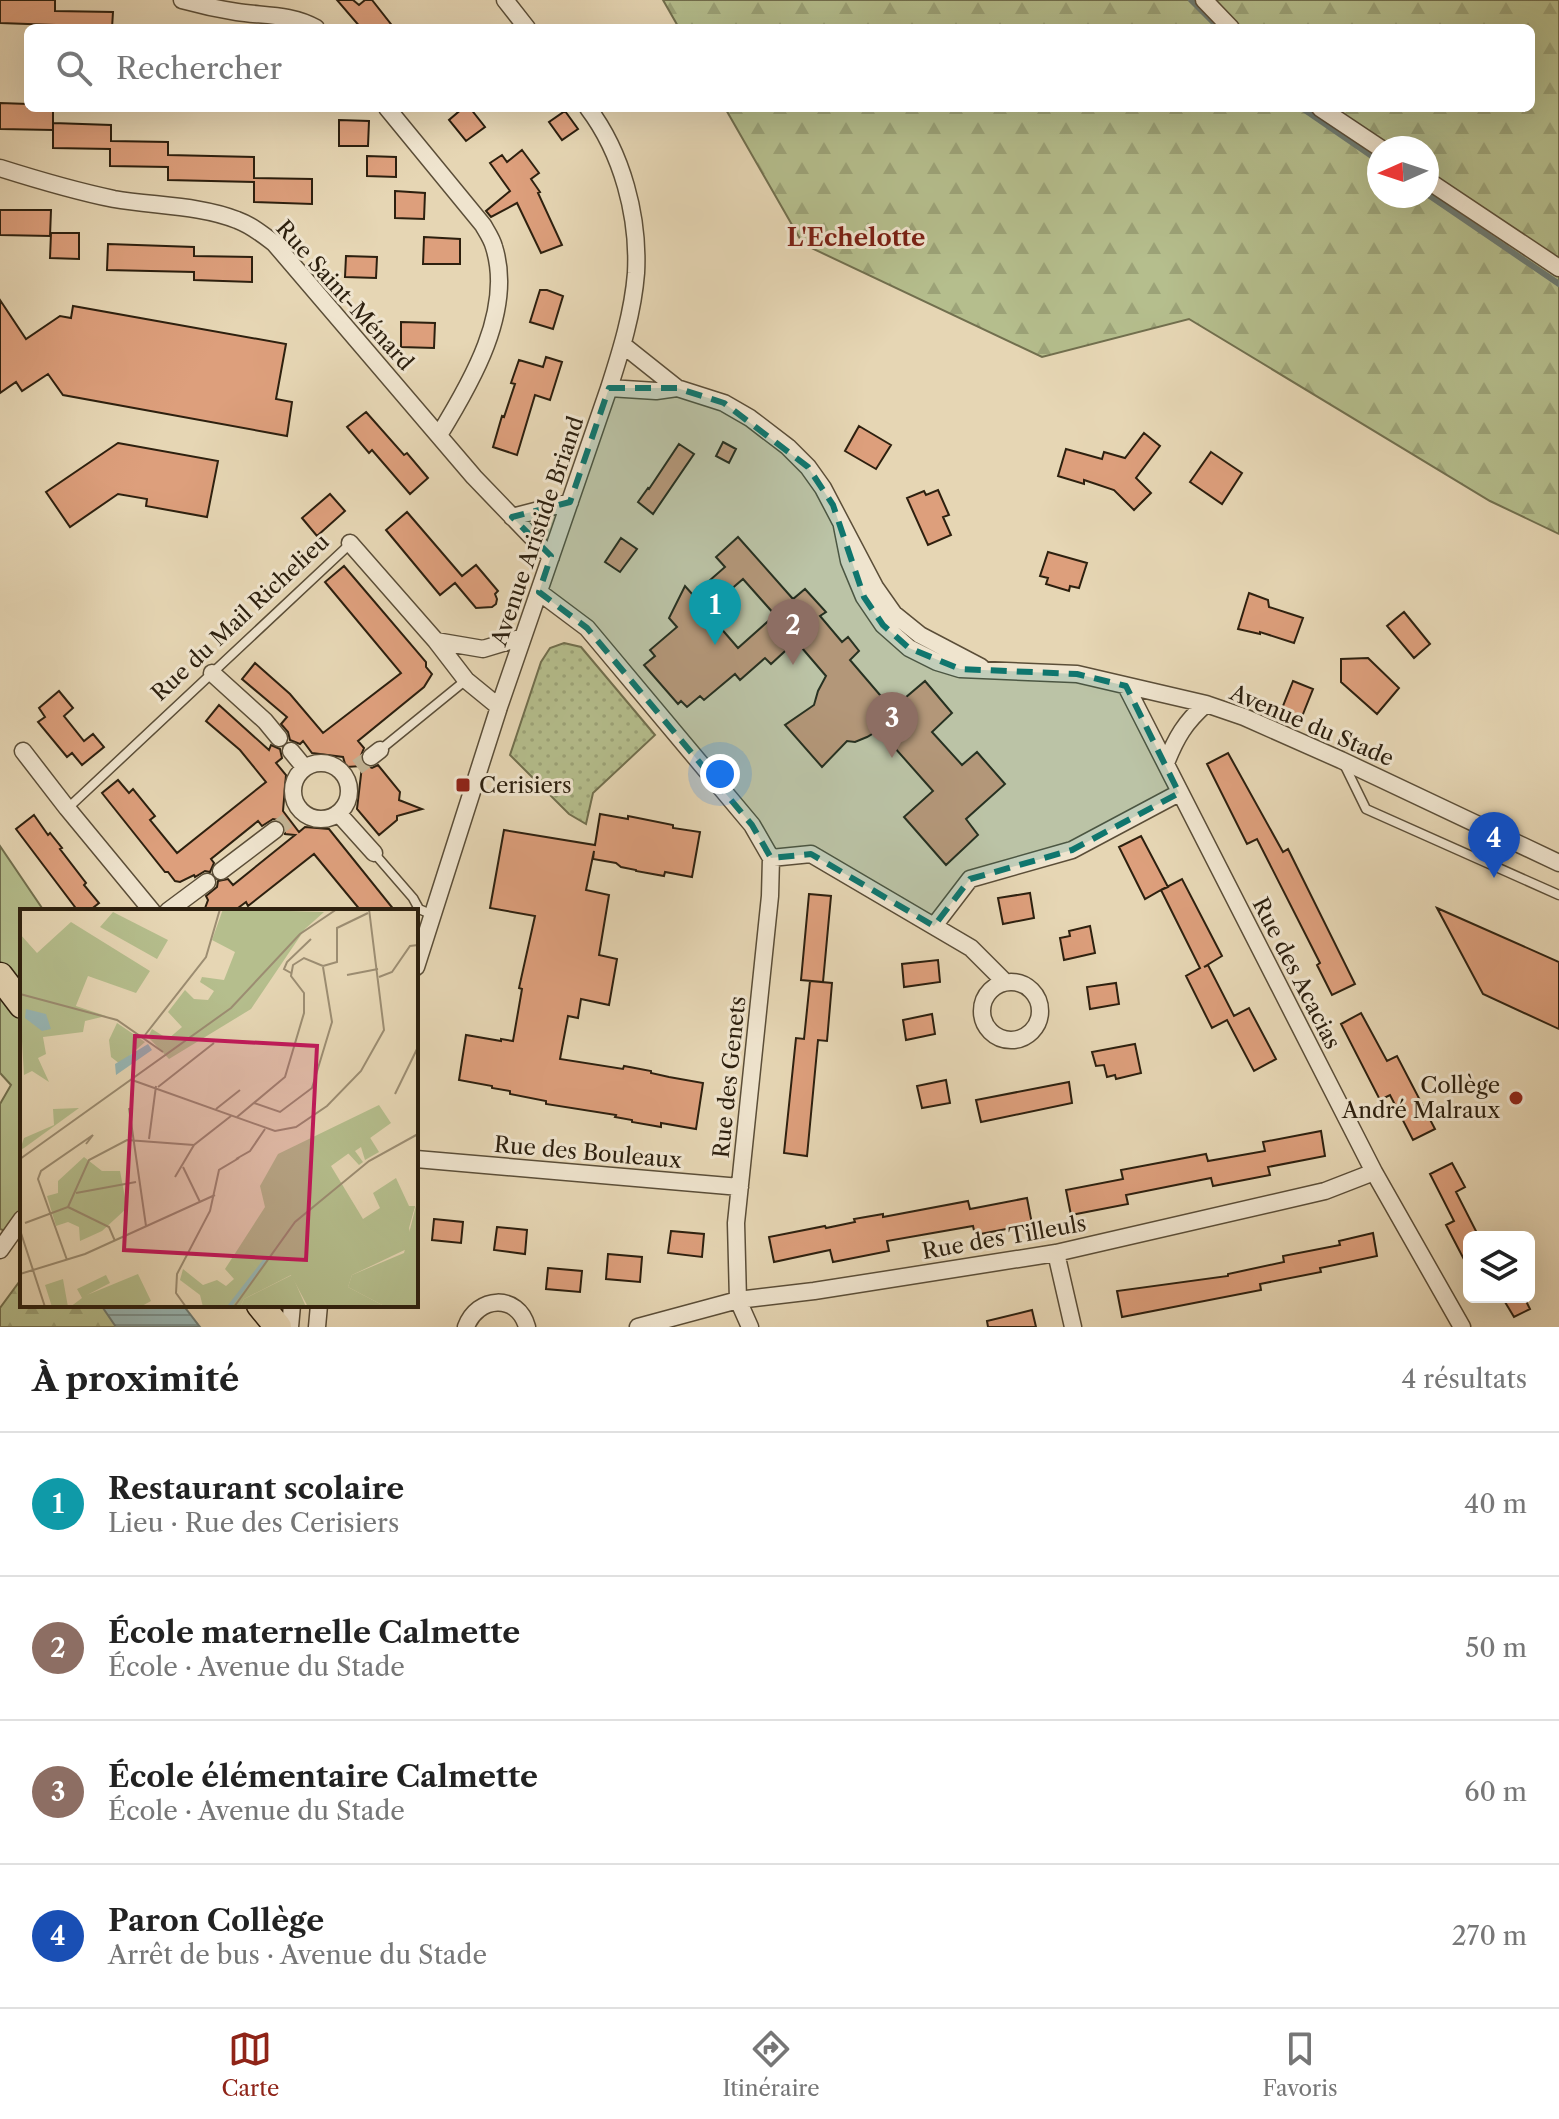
<!DOCTYPE html>
<html lang="fr">
<meta charset="utf-8">
<style>
body{margin:0;font-family:"Libre Caslon Text",serif;background:#f2f2f2;color:#222}
.controls{position:absolute;right:24px;bottom:24px;display:grid;overflow:hidden;border-radius:12px;box-shadow:0 8px 32px #0002}
.controls button{width:72px;height:72px;display:grid;place-items:center;padding:0;border:0;border-bottom:2px solid #e0e0e0;background:#fff;color:#222;font:40px sans-serif}
.compass{position:absolute;left:1367px;top:136px;width:72px;height:72px;border-radius:50%;background:#fff;box-shadow:0 8px 32px #0002;rotate:267deg}
.you{position:absolute;left:720px;top:774px;width:28px;height:28px;margin:-20px;border:6px solid #fff;border-radius:50%;background:#1a73e8;box-shadow:0 0 0 12px #1a73e833}
.badge{display:grid;place-items:center;width:52px;height:52px;border-radius:50%;background:#8f2418;color:#fff;font-size:26px;font-weight:700}
.pin{position:absolute;translate:-50% -66px;filter:drop-shadow(0 2px 4px #0008)}
.pin::after{content:'';position:absolute;top:42px;width:28px;height:24px;background:inherit;clip-path:polygon(0 0,100% 0,50% 100%)}
.list{margin:0;padding:0;list-style:none}
h2{display:flex;justify-content:space-between;align-items:center;height:104px;margin:0;padding:0 32px;font-size:34px}
h2 small{font-size:26px;font-weight:400;color:#767676}
.list li{display:grid;grid-template-columns:52px 1fr auto;gap:24px;align-items:center;box-sizing:border-box;height:144px;padding:0 32px;border-top:2px solid #e0e0e0}
.list b{display:block;font-size:30px;white-space:nowrap}
.list p{margin:0;font-size:26px;white-space:nowrap;color:#767676}
.list em{font-size:26px;font-style:normal;color:#767676}
.icon{flex:none;width:44px;height:44px;fill:none;stroke:currentColor;stroke-width:2;stroke-linecap:round;stroke-linejoin:round}
.map{position:relative;flex:none;width:1559px;height:1327px;overflow:hidden}
.search{position:absolute;background:#fff;box-shadow:0 8px 32px #0002;left:24px;right:24px;top:24px;height:88px;display:flex;align-items:center;gap:20px;box-sizing:border-box;padding:0 28px;border-radius:12px;color:#767676;font-size:30px}
.sheet{height:680px;background:#fff}
nav{display:flex;justify-content:space-around;align-items:center;box-sizing:border-box;height:112px;border-top:2px solid #e0e0e0;background:#fff;font-size:22px;color:#767676}
nav a{display:grid;justify-items:center;gap:4px}
nav .on{color:#8f2418}
.map>svg:first-child{display:block}
</style>
<div class="map">
<svg width="1559" height="1327" viewBox="0 0 1559 1327">
<defs>
<pattern id="forest-firs" width="22" height="20" patternUnits="userSpaceOnUse" patternTransform="scale(2)"><rect width="22" height="20" fill="#b5be8d"/><path d="M5 1l3.5 6h-7zM16 11l3.5 6h-7z" fill="#9ca378"/></pattern>
<pattern id="park-dots" width="8" height="8" patternUnits="userSpaceOnUse" patternTransform="scale(2)"><rect width="8" height="8" fill="#b5be8d"/><path d="M2 2h.1M6 6h.1" fill="none" stroke="#9ca378" stroke-width="1.8" stroke-linecap="round"/></pattern>
<pattern id="water-rules" width="6" height="5" patternUnits="userSpaceOnUse" patternTransform="scale(2)"><rect width="6" height="5" fill="#98b7b5"/><path d="M0 2.5h6" fill="none" stroke="#7c9492"/></pattern>
</defs>
<rect width="100%" height="100%" fill="#e6d6b4"/>
<filter id="stains"><feTurbulence type="fractalNoise" baseFrequency=".0025" numOctaves="4"/><feColorMatrix values="0 0 0 0 .2 0 0 0 0 .09 0 0 0 0 .02 0 0 0 .5 -.17"/></filter>
<radialGradient id="worn" r=".72"><stop offset=".6" stop-color="#630" stop-opacity="0"/><stop offset="1" stop-color="#630" stop-opacity=".3"/></radialGradient>
<!-- grass -->
<path fill="#b5be8d" stroke="#716f4e" stroke-width="2" d="M0 846 44 911H22V1212L5 1231 0 1229V1104L11 1085 0 1073Z"/>
<!-- forest -->
<path fill="url(#forest-firs)" stroke="#716f4e" stroke-width="2" fill-rule="evenodd" d="M663 0H1559V534L1490 501 1189 319 1042 357 803 244 725 108H1531V28H679ZM1379 148H1427V196H1379Z
M22 1278V1305H124L140 1327H0V1308Z"/>
<!-- park -->
<path fill="url(#park-dots)" stroke="#716f4e" stroke-width="2" d="M564 643 581 647 655 735 593 793 586 824 569 814 510 755 541 662 550 648Z"/>
<!-- water -->
<path fill="url(#water-rules)" stroke="#6d7b73" stroke-width="2" d="M101 1305H183L200 1327H116Z"/>
<g fill="none" stroke-linecap="round" stroke-linejoin="round">
<!-- stream -->
<path stroke="#6d7b73" stroke-width="6" d="M1191 0 1219 28
M1302 108 1379 161
M1427 194 1559 284"/>
</g>
<!-- building -->
<path fill="#dd9f7c" stroke="#2d200f" stroke-width="2" fill-rule="evenodd" d="M0 0H55V11L113 12 112 28H55V25L0 23Z
M337 0H353L359 5 365 0H372L394 28H361Z
M0 103 28 104V108H53V130L0 129Z
M463 108H470L485 127 466 141 449 120Z
M565 111 578 129 562 140 549 122Z
M339 120 369 121 368 146H339Z
M53 123 111 125V141L168 142V155L254 157V178L312 179V204L254 202V182L168 180V167L110 166V149L53 148Z
M522 150 539 173 531 179 540 192 538 193 562 245 541 253 517 203 491 217 486 211 510 191 490 163 502 155 507 162Z
M367 156 396 157V177L367 176Z
M395 191 425 193 424 219 395 218Z
M0 210H51L50 236 0 235Z
M51 233H79V259L50 258Z
M424 237 460 239V264H423Z
M108 244 194 247V256L252 257V282L194 280V272L107 270Z
M346 256 377 257 376 278 345 277Z
M540 290H547L563 296 553 329 530 322Z
M0 300 26 339 60 316 71 318 73 306 286 344 276 399 292 402 287 436 63 395 48 374 22 391 16 382 0 393Z
M401 322 435 323 434 348 401 347Z
M546 357 562 362 550 400 535 395 517 455 493 447 502 416 504 417 515 384 511 383 519 360 543 367Z
M366 412 404 455 407 453 428 478 410 494 372 450 369 453 347 427Z
M859 426 891 445 876 469 845 451Z
M1144 433 1160 446 1136 478 1151 493 1134 510 1114 490 1084 480V484L1058 476 1066 449 1102 459 1104 452 1125 458Z
M723 442 736 449 729 463 716 456Z
M118 443 218 461 207 517 146 506 147 499 118 494 70 527 46 492Z
M679 444 694 454 653 514 638 502 648 488 649 489Z
M1211 452 1242 473 1222 504 1190 482Z
M938 490 949 515 943 517 951 535 928 545 907 498 924 491 926 495Z
M330 494 345 511 317 536 302 518Z
M407 512 462 576 476 565 498 591 495 594 497 599 496 604 492 607 476 608 455 583 440 595 386 530Z
M738 537 793 599 805 589 826 612 820 616 842 642 848 637 859 651 850 660 892 709 925 681 952 713 932 732 962 765 977 752 1005 784 966 819 978 835 946 865 904 817 933 791 879 730 867 737 855 742 847 741 822 767 785 725 814 705 818 691 826 676 796 641 771 664 765 658 740 680 735 674 704 700 700 696 687 707 681 701 678 704 644 665 655 656 650 650 677 627 669 618 685 586 693 595 725 567 716 557ZM743 579 775 615 738 648 706 611Z
M621 538 637 549 620 572 605 562Z
M1048 552 1087 563 1079 588 1070 586 1069 591 1046 584 1048 578 1040 576Z
M344 566 426 662V667L432 674 424 687 358 741 364 748 360 758 363 764 372 768 378 765 400 792 399 800 422 809 397 816V820L379 835 357 809 362 766 346 767 343 757 312 753 303 741 300 744 290 740 288 732 281 724 287 717 242 679 255 663 290 694 323 733 401 673 325 582Z
M1249 593 1268 600 1269 607 1303 618 1294 643 1260 632V634L1238 629Z
M1404 612 1430 644 1414 658 1387 626Z
M1368 658 1399 688 1377 714 1341 682V659Z
M1293 681 1313 689 1301 719 1281 711Z
M59 691 73 708 64 716 84 741 93 734 104 747 82 765 72 753 67 757 38 722 45 717 39 708Z
M219 705 269 750 271 745 280 749 282 758 276 763 286 775 283 811 299 832 305 827 329 829 395 911H361L314 854 248 906 246 902 234 911H204L208 900 206 896 217 887 218 881 228 879 233 885 295 835 285 834 284 824 278 820 273 819 262 826 258 821 211 859 214 863 210 872 205 871 195 877 194 875 180 882 175 881 168 872H165L102 793 118 780 129 793 133 789 155 816 150 820 177 853 266 782 240 750 206 721Z
M1228 753 1283 852 1288 849 1355 984 1332 995 1317 965 1320 963 1257 839 1247 844 1207 764Z
M600 814 628 819V816L673 825V828L700 832 692 877 665 872 664 876 636 871V870L621 867 616 863 593 859 594 851 586 890 609 895 599 955 617 959 609 1005 581 999 578 1018 568 1016 560 1059 623 1069 624 1066 651 1071V1073L669 1077 703 1083 696 1129 661 1123V1127L632 1122V1120L615 1117 616 1115 546 1104V1101L510 1094V1091L492 1088V1086L459 1080 466 1035 501 1041V1039L513 1041 522 989 519 988 535 916 490 908 504 830 595 845Z
M34 815 48 835 50 833 62 848 60 849 86 883 84 885 99 903 89 911H78L16 829Z
M1141 836 1168 887 1161 890 1182 879 1222 956 1204 967 1208 965 1234 1016 1249 1008 1276 1059 1254 1071 1227 1020 1212 1028 1186 976 1200 968 1161 890 1145 899 1119 847Z
M1030 893 1034 918 1003 924 998 898Z
M809 894 831 896 823 982 801 980Z
M1437 908 1559 962V1029L1483 994Z
M1090 926 1095 953 1064 960 1060 938 1070 936 1069 931Z
M938 960 940 982 904 987 902 964Z
M810 981 832 983 827 1041 818 1040 807 1156 784 1153 796 1038 804 1039Z
M1116 983 1119 1004 1090 1009 1087 987Z
M1361 1013 1387 1061 1397 1056 1435 1129 1413 1140 1390 1095 1380 1100 1341 1024Z
M932 1014 935 1034 906 1040 903 1020Z
M1135 1044 1141 1073 1116 1079 1115 1075 1107 1077 1104 1065 1096 1066 1092 1052Z
M946 1080 950 1103 922 1108 917 1086Z
M1069 1082 1072 1103 981 1122 976 1100Z
M1321 1131 1325 1156 1268 1167 1270 1175 1213 1186 1211 1178 1126 1195 1128 1204 1071 1215 1066 1190 1123 1179 1121 1170 1206 1154 1208 1161 1265 1151 1263 1142Z
M1452 1163 1465 1187 1456 1192 1479 1237H1469V1269L1446 1225 1454 1221 1430 1174Z
M1027 1198 1032 1224 975 1235 973 1226 887 1241 889 1251 833 1262 830 1250 774 1262 769 1237 825 1226 826 1228 855 1222 854 1219 883 1214V1217L968 1201 970 1209Z
M434 1219 463 1222 461 1243 432 1240Z
M497 1227 527 1230 525 1254 494 1250Z
M671 1231 704 1234 702 1257 668 1253Z
M1373 1233 1377 1256 1320 1268 1321 1272 1260 1284 1261 1290 1122 1317 1117 1291 1228 1276V1274L1284 1262 1283 1256 1340 1245 1339 1241Z
M608 1254 642 1257 640 1282 606 1279Z
M548 1268 582 1271 580 1292 546 1289Z
M1502 1297H1524L1530 1309 1514 1317Z
M1032 1310 1036 1327H988L987 1321Z"/>
<g fill="none" stroke-linecap="round" stroke-linejoin="round">
<!-- street-tunnel -->
<path stroke="#c1b293" stroke-width="16" stroke-dasharray="16 8" stroke-linecap="butt" d="M357 767 371 757
M275 830 289 819"/>
<!-- lane casing -->
<g stroke="#5b4e38" stroke-width="11">
<path id="lane" d="M380 750 466 680
M1343 762 1366 809 1559 895
M68 808 350 544
M374 853 413 898 419 909 433 915"/>
</g>
<!-- street casing -->
<g stroke="#5b4e38" stroke-width="19">
<path id="street" d="M182 0C200 5 218 9 237 12 264 16 292 14 316 28
M505 0 527 28
M1204 0 1231 28
M387 108 483 225C487 232 492 239 494 247 514 310 471 383 439 435
M1320 108 1380 148
M0 168C38 180 75 191 114 199 153 206 200 205 237 220 251 225 262 234 274 243L474 477 551 557
M1427 180 1559 268
M623 345 677 388 724 403 750 418 788 447 808 467 823 488 875 587 894 614 920 635 981 667
M609 388 656 391 677 388
M512 517 570 502
M842 526 849 561 864 597 883 625 909 648 937 662 960 669 1077 674 1206 704 1244 717 1341 760 1559 863
M350 543 436 641 466 680 499 707
M539 592 587 628 752 825 771 858 811 854 971 948 1005 982
M436 641 483 649 523 637
M212 673 265 721 279 738
M1126 686 1374 1172 1462 1327
M23 751 67 808 152 911
M291 751 305 768
M371 757 380 750
M1166 763C1176 738 1185 722 1206 704
M293 791a28 28 0 1 1 56 0a28 28 0 1 1-56 0Z
M338 813 374 853
M221 871 275 830
M168 911 207 882
M934 926 970 879 1072 850 1179 793
M416 967 499 707 609 388C621 351 633 312 636 273 639 216 622 153 588 108
M982 1011a29 29 0 1 1 58 0a29 29 0 1 1-58 0Z
M416 1159 740 1187
M0 1250 22 1219
M1056 1253 1073 1327
M290 1327 292 1305
M317 1327 319 1305
M466 1327C477 1296 518 1293 527 1327
M638 1327 738 1300 814 1291 1056 1253 1325 1191 1374 1172
M750 1327 738 1300 736 1223 770 896 771 858"/>
</g>
<!-- primary casing -->
<g stroke="#2d200f" stroke-width="29">
<path id="primary" d="M0 976 22 1005
M260 1305 278 1327"/>
</g>
<!-- lane -->
<use href="#lane" stroke="#efe4ce" stroke-width="8"/>
<!-- street -->
<use href="#street" stroke="#efe4ce" stroke-width="16"/>
<!-- primary -->
<use href="#primary" stroke="#e6d6b4" stroke-width="26"/>
</g>
<!-- marked area -->
<path fill="#0f766e" fill-opacity="0.2" stroke="#0f766e" stroke-width="6" stroke-dasharray="16 10" stroke-linejoin="round" d="M609 388H677L724 403 808 467 833 505 864 597 883 625 909 648 960 669 1077 674 1126 686 1179 793 1072 850 970 879 934 926 811 854 771 858 752 825 587 628 539 592 551 556 512 517 570 502Z"/>
<!-- markers -->
<g fill="#8f2418" stroke="#efe4ce" stroke-width="3">
<rect x="455" y="777" width="16" height="16" rx="4"/>
<circle cx="1516" cy="1098" r="8"/>
</g>
<g text-anchor="middle" stroke-width="6" stroke-linejoin="round" paint-order="stroke">
<!-- street labels -->
<g font-size="22" fill="#2d200f" stroke="#efe4ce">
<text transform="translate(345 295) rotate(48)" y="8">Rue Saint-Ménard</text>
<text transform="translate(537 531) rotate(-71)" y="8">Avenue Aristide Briand</text>
<text transform="translate(240 617) rotate(-43)" y="8">Rue du Mail Richelieu</text>
<text transform="translate(1312 725) rotate(23)" y="8">Avenue du Stade</text>
<text transform="translate(1297 973) rotate(63)" y="8">Rue des Acacias</text>
<text transform="translate(729 1077) rotate(-84)" y="8">Rue des Genets</text>
<text transform="translate(588 1152) rotate(5)" y="8">Rue des Bouleaux</text>
<text transform="translate(1004 1237) rotate(-10)" y="8">Rue des Tilleuls</text>
</g>
<!-- poi labels -->
<g font-size="22" fill="#2d200f" stroke="#efe4ce" text-anchor="start">
<text x="479" y="793">Cerisiers</text>
<text x="1500" y="1093" text-anchor="end">Collège<tspan x="1500" dy="25">André Malraux</tspan></text>
</g>
<!-- neighbourhood labels -->
<g font-size="24" font-weight="bold" fill="#7a1f14" stroke="#efe4ce">
<text x="856" y="246">L'Echelotte</text>
</g>
</g>
<!-- overview -->
<g transform="translate(20 909)">
<rect width="398" height="398" fill="#e6d6b4"/>
<path d="M203 0 304 3 285 20 231 100 149 150 128 128 132 120 148 130 162 118 148 103 165 81 174 90 188 91 194 82 180 73 182 68 204 71 215 43 192 31ZM56 97 86 107 65 112 63 123 23 128 26 145 18 149 29 173 12 162 4 166 0 99ZM64 248 82 262H100L107 299 82 322 60 332 59 318 48 313 36 317 27 287 38 284V272ZM398 289V398H366L328 378 332 366 384 344ZM118 365 131 392 120 398H50L62 389 57 380 86 366 90 374 67 386ZM272 366 286 398H220L224 390ZM43 370 48 398H32L25 376Z" fill="#b5be8d"/>
<path d="M93 3 148 31 137 50 80 18ZM51 13 130 62 116 84 68 67 55 99H0V25L17 44ZM97 114 125 133 100 155 91 148 89 131ZM359 196 371 214 311 257 343 310 360 299 353 284 376 269 389 297H395L389 319 393 337 332 366 328 378 366 398H288L271 366 224 390 220 398H183L180 386 160 371 163 360 183 376 197 371 206 377 214 370 205 360 245 298 240 277 258 245ZM59 199 4 239 0 241 4 229 34 216 33 200Z" fill="#b5be8d"/>
<path d="M349 227 359 243 345 251 341 238 335 242 343 253 339 256 327 243ZM395 297 384 331 347 342 344 336 354 322Z" fill="#b5be8d"/>
<path d="M6 100 26 105 31 120 22 122 5 109ZM128 135 132 141 96 166 95 155Z" fill="#98b7b5"/>
<path fill="none" stroke="#98b7b5" stroke-width="4" d="M209 398 247 349"/>
<path fill="none" stroke="#9c8d72" stroke-width="2" d="M303 57 317 53V19L348 4M271 64 264 60 267 53 291 30M327 66 358 60M359 68 372 63 390 37 398 36M0 85 97 111 143 143M125 126 186 48 200 0M112 171 255 222 276 218 307 197 341 162 364 121 349 0M138 178 194 134M375 185 398 138M234 194 260 203 292 179 312 113 303 58M109 199 126 317M196 200 220 181M217 208 265 168 284 104V84L271 67 273 56 284 49 303 57M129 230 136 177M0 250 211 99 280 25 317 0M216 250 230 242 245 220M163 258 180 293M155 268 174 236 211 207M56 284 116 273M48 298 89 318 95 332M5 314 48 298 69 251 107 231 174 236M0 321 25 398M47 351 18 270 21 262 73 226 66 235M0 365 65 345 195 286M166 398 156 384 157 365 190 302 199 261 219 249M214 398 275 313 349 252 398 225"/>
<path fill="#c2185b" fill-opacity="0.15" stroke="#c2185b" stroke-width="4" d="M115 127 297 137 286 351 104 341Z"/>
<rect width="398" height="398" fill="none" stroke="#2d200f" stroke-width="4"/>
</g>
<rect width="100%" height="100%" filter="url(#stains)"/>
<rect width="100%" height="100%" fill="url(#worn)"/>
</svg>
<div class="controls">
<button><svg class="icon" aria-label="layers" viewBox="0 0 24 24"><path d="M12 4l9 5-9 5-9-5zM3 14l9 5 9-5"/></svg></button>
</div>
<svg class="compass" viewBox="-18 -18 36 36"><path d="M0-13l5 13h-10z" fill="#e53935"/><path d="M0 13l5-13h-10z" fill="#767676"/></svg>
<div class="you"></div>
<div class="pin badge" style="left:715px;top:645px;background:#0f9aa8">1</div>
<div class="pin badge" style="left:793px;top:665px;background:#8d6e63">2</div>
<div class="pin badge" style="left:892px;top:758px;background:#8d6e63">3</div>
<div class="pin badge" style="left:1494px;top:878px;background:#1a4fb4">4</div>
<div class="search"><svg class="icon" aria-label="search" viewBox="0 0 24 24"><circle cx="10" cy="10" r="6"/><path d="M15 15l6 6"/></svg>Rechercher</div>
</div>
<section class="sheet">
<h2>À proximité<small>4 résultats</small></h2>
<ul class="list">
<li><span class="badge" style="background:#0f9aa8">1</span><div><b>Restaurant scolaire</b><p>Lieu · Rue des Cerisiers</p></div><em>40 m</em></li>
<li><span class="badge" style="background:#8d6e63">2</span><div><b>École maternelle Calmette</b><p>École · Avenue du Stade</p></div><em>50 m</em></li>
<li><span class="badge" style="background:#8d6e63">3</span><div><b>École élémentaire Calmette</b><p>École · Avenue du Stade</p></div><em>60 m</em></li>
<li><span class="badge" style="background:#1a4fb4">4</span><div><b>Paron Collège</b><p>Arrêt de bus · Avenue du Stade</p></div><em>270 m</em></li>
</ul>
</section>
<nav>
<a class="on"><svg class="icon" aria-label="map" viewBox="0 0 24 24"><path d="M3 6l6-2 6 2 6-2v14l-6 2-6-2-6 2zM9 4v14M15 6v14"/></svg>Carte</a>
<a><svg class="icon" aria-label="directions" viewBox="0 0 24 24"><path d="M12 3l9 9-9 9-9-9zM9 14v-3h6M13 9l2 2-2 2"/></svg>Itinéraire</a>
<a><svg class="icon" aria-label="saved" viewBox="0 0 24 24"><path d="M7 4h10v16l-5-4-5 4z"/></svg>Favoris</a>
</nav>
